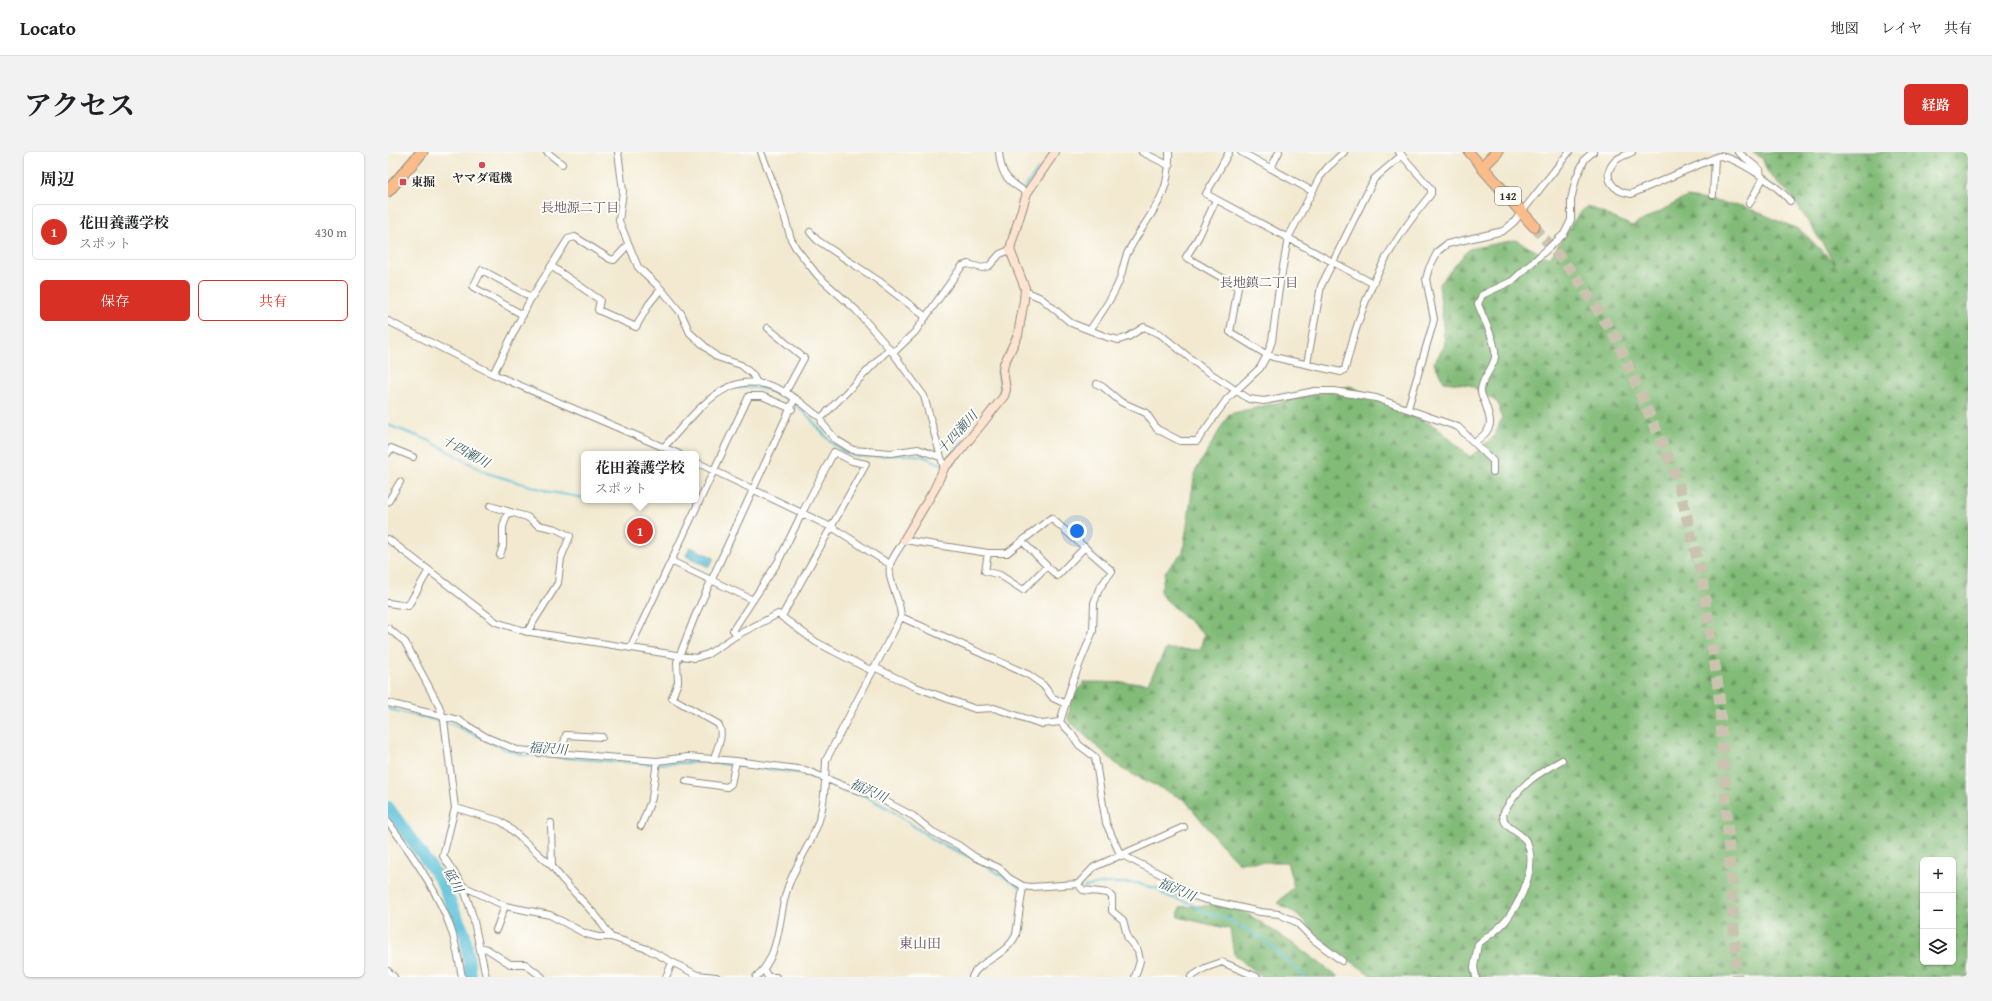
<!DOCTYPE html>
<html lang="ja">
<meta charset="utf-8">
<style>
body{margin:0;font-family:"Gentium Book Plus","Noto Serif JP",serif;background:#f2f2f2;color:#202124}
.controls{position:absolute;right:12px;bottom:12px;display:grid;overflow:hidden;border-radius:6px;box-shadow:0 1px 3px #0004}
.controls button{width:36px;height:36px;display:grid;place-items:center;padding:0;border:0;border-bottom:1px solid #e0e0e0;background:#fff;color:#202124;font:20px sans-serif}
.you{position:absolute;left:689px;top:379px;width:14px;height:14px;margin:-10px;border:3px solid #fff;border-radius:50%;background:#1a73e8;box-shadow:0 0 0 6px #1a73e833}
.badge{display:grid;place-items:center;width:26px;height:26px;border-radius:50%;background:#d93025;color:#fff;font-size:13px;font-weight:700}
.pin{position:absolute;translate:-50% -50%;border:2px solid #fff;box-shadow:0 1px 4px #0006}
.popup{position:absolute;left:193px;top:299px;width:118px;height:52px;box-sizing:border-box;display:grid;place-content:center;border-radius:6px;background:#fff;filter:drop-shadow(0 1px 3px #0005);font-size:13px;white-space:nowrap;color:#757577}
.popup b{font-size:15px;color:#202124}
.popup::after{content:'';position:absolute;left:50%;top:100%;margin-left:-8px;border:8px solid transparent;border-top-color:#fff}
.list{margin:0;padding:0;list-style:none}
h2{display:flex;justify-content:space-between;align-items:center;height:52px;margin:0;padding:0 16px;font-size:17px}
h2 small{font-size:13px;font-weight:400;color:#757577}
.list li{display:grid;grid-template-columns:26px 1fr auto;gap:12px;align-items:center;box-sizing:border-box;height:56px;margin:0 8px 8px;padding:0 8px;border:1px solid #e0e0e0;border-radius:6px}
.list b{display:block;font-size:15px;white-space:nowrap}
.list p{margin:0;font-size:13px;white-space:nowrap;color:#757577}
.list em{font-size:13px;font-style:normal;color:#757577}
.actions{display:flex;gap:8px;padding:12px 16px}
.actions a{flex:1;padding:9px 0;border:1px solid #d93025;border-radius:6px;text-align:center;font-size:14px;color:#d93025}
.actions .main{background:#d93025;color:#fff}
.icon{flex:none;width:22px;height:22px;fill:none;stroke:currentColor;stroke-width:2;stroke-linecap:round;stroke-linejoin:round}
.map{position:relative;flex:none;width:1580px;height:825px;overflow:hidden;border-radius:6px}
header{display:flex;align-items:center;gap:24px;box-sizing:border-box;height:56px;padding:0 20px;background:#fff;border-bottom:1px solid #e0e0e0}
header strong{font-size:19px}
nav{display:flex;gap:22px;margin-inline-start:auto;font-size:14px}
.intro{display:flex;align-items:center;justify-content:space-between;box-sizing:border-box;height:96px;padding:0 24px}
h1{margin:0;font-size:28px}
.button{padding:10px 18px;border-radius:6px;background:#d93025;color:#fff;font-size:14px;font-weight:700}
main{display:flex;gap:24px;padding:0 24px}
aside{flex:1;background:#fff;border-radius:6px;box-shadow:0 1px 3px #0004}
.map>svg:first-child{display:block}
</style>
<header>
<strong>Locato</strong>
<nav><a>地図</a><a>レイヤ</a><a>共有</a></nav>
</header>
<div class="intro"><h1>アクセス</h1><a class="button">経路</a></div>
<main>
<aside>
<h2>周辺<small></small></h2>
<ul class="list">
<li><span class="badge">1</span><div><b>花田養護学校</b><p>スポット</p></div><em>430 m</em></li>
</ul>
<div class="actions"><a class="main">保存</a><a>共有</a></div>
</aside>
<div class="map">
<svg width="1580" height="825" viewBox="0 0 1580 825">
<defs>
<pattern id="forest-firs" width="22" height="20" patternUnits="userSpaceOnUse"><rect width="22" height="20" fill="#82bb78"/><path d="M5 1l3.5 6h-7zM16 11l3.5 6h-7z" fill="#6b9863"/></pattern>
<pattern id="water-ripples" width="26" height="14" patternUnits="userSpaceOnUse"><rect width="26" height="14" fill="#5ac0d8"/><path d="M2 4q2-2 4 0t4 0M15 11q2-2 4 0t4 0" fill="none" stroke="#4b9caf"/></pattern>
</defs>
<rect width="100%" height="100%" fill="#fdfcf7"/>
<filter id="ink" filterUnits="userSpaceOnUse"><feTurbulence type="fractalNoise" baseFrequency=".025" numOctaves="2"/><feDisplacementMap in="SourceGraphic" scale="8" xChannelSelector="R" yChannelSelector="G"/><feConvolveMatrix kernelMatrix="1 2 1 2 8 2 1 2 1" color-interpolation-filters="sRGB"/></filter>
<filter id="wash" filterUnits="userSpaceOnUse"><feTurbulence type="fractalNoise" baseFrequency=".012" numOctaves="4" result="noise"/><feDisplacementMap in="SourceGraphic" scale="16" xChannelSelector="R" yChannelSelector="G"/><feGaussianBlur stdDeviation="0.9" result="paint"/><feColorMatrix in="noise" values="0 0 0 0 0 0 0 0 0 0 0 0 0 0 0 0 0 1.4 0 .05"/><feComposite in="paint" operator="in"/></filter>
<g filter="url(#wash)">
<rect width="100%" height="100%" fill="#f2e9d0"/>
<!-- forest -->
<path fill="url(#forest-firs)" stroke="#567352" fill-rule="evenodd" d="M1364 0H1580V825H986L938 792 909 762 889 751 906 735 899 710H850L831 690 797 648 734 617 680 568 683 549 696 530 760 531 778 497 812 498 816 483 772 442 777 420 795 400 807 320 841 262 962 234 1048 275 1082 305 1106 285 1114 266 1110 251 1082 233 1056 230 1046 211 1057 193 1051 132 1081 97 1127 88 1162 106 1190 63 1199 54 1244 74 1299 45 1355 54 1412 78 1447 111 1402 42 1380 21 1374 6ZM1535 708H1565V810H1535Z
M845 752 910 795 950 825H873L846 802 842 777 790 765 792 755Z"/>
<!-- water -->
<path fill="url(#water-ripples)" stroke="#427682" d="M302 395 326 406 321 415 298 404Z"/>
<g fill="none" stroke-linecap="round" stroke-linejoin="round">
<!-- stream -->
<path stroke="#5ac0d8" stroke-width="2" d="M630 56 637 36 650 17
M619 94 623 81
M346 236C382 233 405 245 428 273 436 283 445 294 457 300 481 310 508 299 533 304 539 305 546 309 553 312L576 288
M610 246C617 232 607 225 612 212
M0 273 40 288 99 321 163 340 196 346
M290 283 319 253
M273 302 276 298
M0 557 64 572 116 597 135 603 262 612 318 610 412 621 431 627
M451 635 461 640 477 644 501 657 547 689 584 706
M590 709 632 735
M696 735 718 731H748L771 737 776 743 802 751 816 760 837 766 873 785 917 825
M654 737 691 736"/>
<!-- river -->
<path stroke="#5ac0d8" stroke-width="12" d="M0 655 53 729 77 783 83 825"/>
</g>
</g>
<g filter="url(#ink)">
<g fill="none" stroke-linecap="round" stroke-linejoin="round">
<!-- highway-tunnel -->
<path stroke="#cac3af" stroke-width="11" stroke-dasharray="11 5.5" stroke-linecap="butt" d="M1146 74 1189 126 1228 186 1289 326 1314 426 1331 541 1349 825"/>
<!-- street casing -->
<g stroke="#8e8a7e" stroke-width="8">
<path id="street" d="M159 0 174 12
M230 0 235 39 231 69 250 115 273 137 293 161 302 181 329 205 353 213 364 222 369 231
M373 0 391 46 403 87 408 96 430 124 468 158 505 201 536 244 556 316
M611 0C613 24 619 28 639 41
M754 0 782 14
M841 0 818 42 984 131
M853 0 924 39
M1244 0C1238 3 1231 5 1227 9 1212 25 1226 40 1243 42L1331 4C1351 6 1390 34 1402 49
M1350 0 1372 18 1373 24
M883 16 891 0
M1325 43 1327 6
M828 48 810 86 798 105 850 135 842 180 876 201 885 205 953 220 957 217C975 144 994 101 1043 42V37L1011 0
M1361 52 1375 26
M422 80 429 88 491 129 538 165
M163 114 212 148 210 158 248 175 261 152 273 137
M637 139 653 146 683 171 719 185 731 188 740 185 756 175 772 182 813 215 861 247 876 249 927 239H946L988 246 1070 275 1105 309V320
M135 163 85 135 94 118 143 145
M0 169 105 222 291 302
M380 176 416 206 397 241
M702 178C711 164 722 150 729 134 734 124 735 112 739 102 758 63 783 49 781 0
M505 201 527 180 574 114 580 112 594 116 601 114 612 102 622 98
M919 212 933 134 986 27 1014 3
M105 222 142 148 180 87 187 85 222 107 226 108 240 93
M709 232 715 235 733 250 758 261 769 277 792 289H809L839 247 872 216 879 203 884 189 890 143 900 86 932 25 939 16 956 0
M1020 256 1044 175 1046 167 1038 127 1041 116 1050 99 1059 92 1115 79 1126 70 1181 0
M433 266 434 271 447 287 465 298 503 301 530 297 552 305
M1087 290C1106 277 1104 271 1097 251 1096 248 1093 243 1093 239 1093 226 1105 218 1107 205 1109 192 1095 166 1090 152L1094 143 1124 129 1176 82 1183 68V48L1188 26 1197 7 1205 0
M276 295C315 253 346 204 408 247 417 253 424 260 433 266L501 197
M0 301 3 296 25 305
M308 310 443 375C464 386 481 401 502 412
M0 350 12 330
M102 354 139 365 150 373 168 377 182 384 173 406 170 431 139 480
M0 387 108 470 136 479 307 506 320 502 349 483 390 462 428 490 484 519
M634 389 669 424 697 395
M600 401 597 419 612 423 635 438 659 414
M112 403 115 394V375L120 359
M283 409 365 448
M0 451 20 454 41 418
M513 465 641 523 655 533 665 546 678 552
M0 476 17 490 51 554 56 568 67 656 55 704 75 734 85 765 98 825
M349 483 345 478 390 410 414 361 446 300 464 309 478 312 394 464
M242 496 361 244H374L404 257
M486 515 525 534 587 557 606 556 654 572 672 570
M0 551 70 568 98 585 129 598 269 609 300 605 348 609 417 618 456 634 487 644 525 664 545 680 570 693 587 705 611 716 621 726 635 734 643 735 690 732 706 715 796 675
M672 570 683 581 691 593 707 605 718 671 732 702 778 725 793 740 815 747 872 760 891 762 908 770 925 787 954 809
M151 601 157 595H175L178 583 214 585
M325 608C329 597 337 582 330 572L284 546 290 530 289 510 307 464 407 246
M298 629 339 635 343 632 348 609
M71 657 112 669 118 673 164 714 174 727 210 766 223 785
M0 670C22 699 51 742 63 777 68 792 71 809 74 825
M163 671 164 714
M253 674 264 646 269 609
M690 732 695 738 720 741 724 745V759L735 768 740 787 750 799 752 809 747 825
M75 734 117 754 162 763 198 782 210 785H223L259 797 309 823 328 825
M108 778 117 754
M92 795 99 797 122 812H137L154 825
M376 818 380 825H388
M0 819 6 825
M278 825 284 811
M368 825C392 804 390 770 398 741 405 715 423 694 431 668 437 649 437 628 438 608L513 465C513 447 499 430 502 413 504 405 512 396 516 388L600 401H619L663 366 724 419 711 437 706 451 705 479 685 528 672 570
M584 825C590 809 617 805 628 783L635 734
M803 825 817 816 834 810 869 825
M1088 825 1086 815 1090 792C1101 783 1115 775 1122 763 1135 745 1150 710 1138 689 1131 678 1115 677 1115 662 1130 634 1147 623 1174 608"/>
</g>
<!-- secondary casing -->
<g stroke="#8e8a7e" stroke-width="10">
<path id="secondary" d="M516 388 546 338 556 316 569 303 616 244 618 238 615 218 616 212 630 183 636 148 637 136 622 98 624 89 639 41 667 0"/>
</g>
<!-- primary casing -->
<g stroke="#8e8a7e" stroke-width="11">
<path id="primary" d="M1081 0 1094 15"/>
</g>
<!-- highway casing -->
<g stroke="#8e8a7e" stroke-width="13">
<path id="highway" d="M1109 0 1094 15 1146 74
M0 39 34 0"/>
</g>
<!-- street -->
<use href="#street" stroke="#fff" stroke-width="6"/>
<!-- secondary -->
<use href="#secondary" stroke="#fde4d0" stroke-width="8"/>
<!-- primary -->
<use href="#primary" stroke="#f9bc8a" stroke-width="9"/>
<!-- highway -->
<use href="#highway" stroke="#f9bc8a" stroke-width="11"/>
</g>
</g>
<!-- markers -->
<g fill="#d1495b" stroke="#fdfcf7" stroke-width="1.5">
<circle cx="94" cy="13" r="4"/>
<rect x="11" y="26" width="8" height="8" rx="2"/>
</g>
<g text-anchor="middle" stroke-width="4" stroke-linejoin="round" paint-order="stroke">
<!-- shield labels -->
<rect fill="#fdfcf7" stroke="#6a6a68" stroke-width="1" x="1107" y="35" width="26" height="18" rx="3"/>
<g font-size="11" font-weight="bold" fill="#2b2b2b">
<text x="1120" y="48">142</text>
</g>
<!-- poi labels -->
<g font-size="12" font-weight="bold" fill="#2b2b2b" stroke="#fdfcf7">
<text x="94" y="30">ヤマダ電機</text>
<text x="23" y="34" text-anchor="start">東掘</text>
</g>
<!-- neighbourhood labels -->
<g font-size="13" fill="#62535e" stroke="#fdfcf7">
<text x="192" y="60">長地源二丁目</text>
<text x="871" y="135">長地鎮二丁目</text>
</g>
<!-- water labels -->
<g font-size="13" font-style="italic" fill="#3b5f68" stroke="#fdfcf7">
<text transform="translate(569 280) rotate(-48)" y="5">十四瀬川</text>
<text transform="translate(78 299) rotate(29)" y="5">十四瀬川</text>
<text transform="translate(160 596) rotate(4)" y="5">福沢川</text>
<text transform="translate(481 638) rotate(24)" y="5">福沢川</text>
<text transform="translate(66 728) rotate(62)" y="5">砥川</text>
<text transform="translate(789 737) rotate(23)" y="5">福沢川</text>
</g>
<!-- quarter labels -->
<g font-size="14" fill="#62535e" stroke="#fdfcf7">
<text x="532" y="796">東山田</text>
</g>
</g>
</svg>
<div class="controls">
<button>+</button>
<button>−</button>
<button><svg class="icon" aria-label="layers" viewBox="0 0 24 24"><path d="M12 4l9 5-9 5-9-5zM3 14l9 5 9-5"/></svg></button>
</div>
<div class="you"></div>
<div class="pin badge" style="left:252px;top:379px">1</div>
<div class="popup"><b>花田養護学校</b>スポット</div>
</div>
</main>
